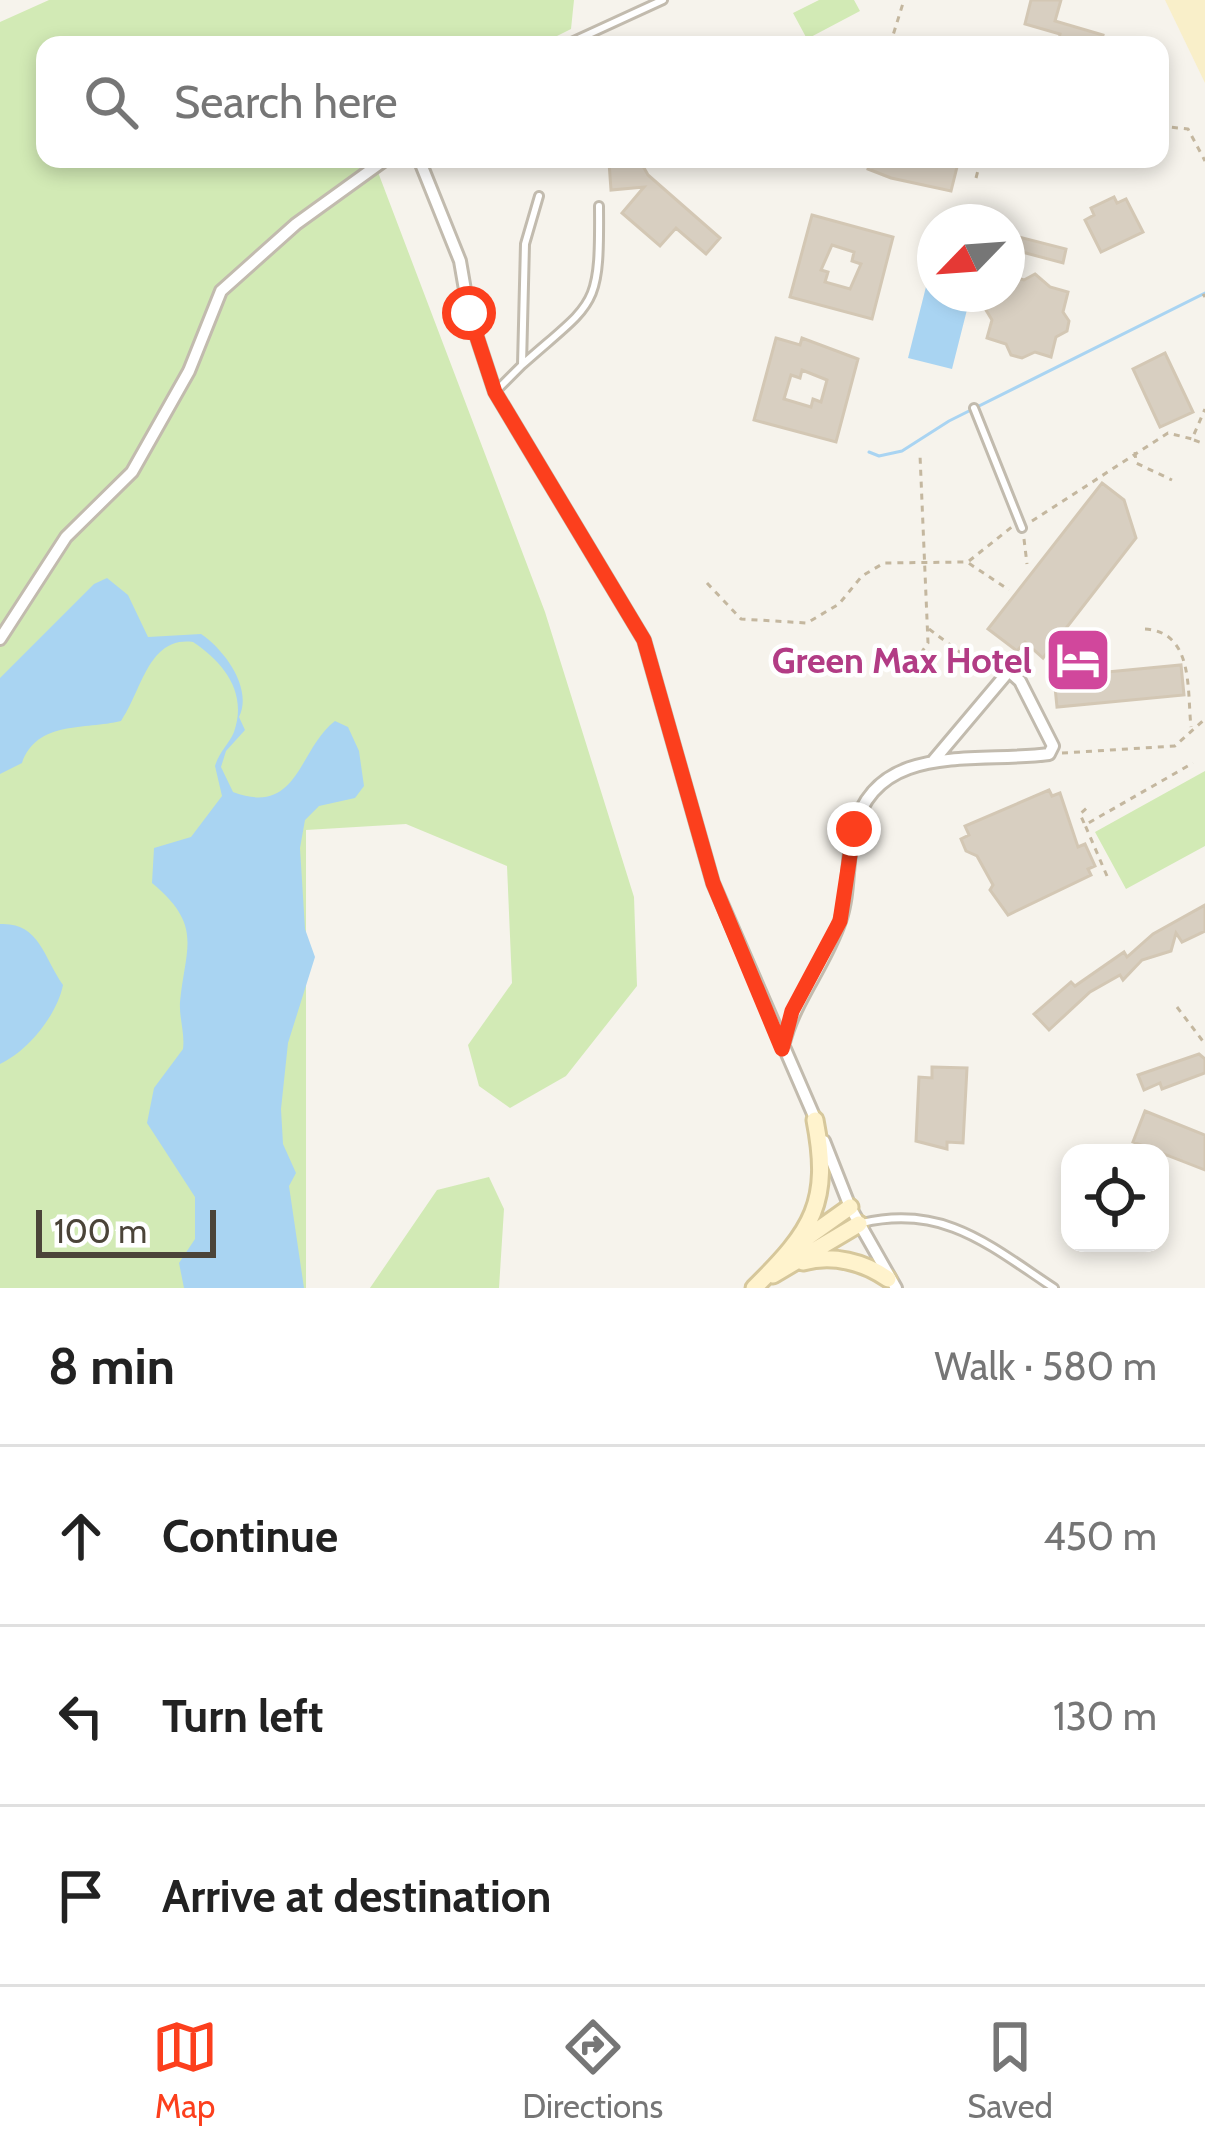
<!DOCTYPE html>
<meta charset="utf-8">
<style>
body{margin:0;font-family:Cabin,sans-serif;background:#f6f6f6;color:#222}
.controls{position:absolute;right:36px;bottom:36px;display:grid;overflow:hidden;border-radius:24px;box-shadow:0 6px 18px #0003}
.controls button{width:108px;height:108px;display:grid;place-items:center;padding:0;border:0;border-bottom:3px solid #e0e0e0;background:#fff;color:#222;font:60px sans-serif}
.compass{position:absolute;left:917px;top:204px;width:108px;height:108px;border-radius:50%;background:#fff;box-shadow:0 6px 18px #0003;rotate:245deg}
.scale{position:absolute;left:36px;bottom:30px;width:180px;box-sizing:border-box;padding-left:12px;border:6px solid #4b4439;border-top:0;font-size:33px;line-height:42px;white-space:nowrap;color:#4b4439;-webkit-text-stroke:9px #fff;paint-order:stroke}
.stop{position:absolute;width:36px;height:36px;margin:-27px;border:9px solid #fc3f1d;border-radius:50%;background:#fff}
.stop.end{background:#fc3f1d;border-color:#fff;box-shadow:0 3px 12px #0008}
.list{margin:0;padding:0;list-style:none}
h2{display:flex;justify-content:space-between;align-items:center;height:156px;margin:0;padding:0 48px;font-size:51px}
h2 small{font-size:39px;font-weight:400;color:#767676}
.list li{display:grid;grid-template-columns:78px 1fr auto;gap:36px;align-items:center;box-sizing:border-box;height:180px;padding:0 48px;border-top:3px solid #e0e0e0}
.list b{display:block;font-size:45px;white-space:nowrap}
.list em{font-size:39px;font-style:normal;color:#767676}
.icon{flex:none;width:66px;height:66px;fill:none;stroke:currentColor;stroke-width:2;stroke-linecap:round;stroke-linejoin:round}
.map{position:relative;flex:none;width:1205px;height:1288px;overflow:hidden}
.search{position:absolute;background:#fff;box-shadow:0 6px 18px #0003;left:36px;right:36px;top:36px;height:132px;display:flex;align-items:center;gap:30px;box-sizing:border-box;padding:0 42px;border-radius:24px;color:#767676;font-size:45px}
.sheet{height:696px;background:#fff}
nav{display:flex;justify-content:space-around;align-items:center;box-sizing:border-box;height:168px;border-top:3px solid #e0e0e0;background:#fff;font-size:33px;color:#767676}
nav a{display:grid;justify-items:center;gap:6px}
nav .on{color:#fc3f1d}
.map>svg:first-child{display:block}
</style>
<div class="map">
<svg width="1205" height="1288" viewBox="0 0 1205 1288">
<rect width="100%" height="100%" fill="#f6f3ec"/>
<!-- green -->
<path fill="#d2eab5" d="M49 0H574L571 29 539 45H45V159H373L545 612 634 897 637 986 566 1076 510 1108 479 1086 468 1045 512 983 507 866 406 824 306 830V1288H0V22Z
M819 0H854L860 11 807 39 793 13Z
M1205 771V846L1126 889 1095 832Z
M489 1177 504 1209 499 1288H370L437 1190Z"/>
<!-- sand -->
<path fill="#f9efc9" d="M1165 0H1205V83Z"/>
<!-- water -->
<path fill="#a9d4f2" d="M930 271 935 272V294H971L952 369 908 358Z
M107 578 128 595 148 637 201 634C225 650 253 689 239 717L245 730 226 751 221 767 233 792C299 817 298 749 335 721L348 727 359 751 364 786 355 798 319 806 305 820 300 848 305 929 315 957 288 1043 281 1109 283 1144 296 1173 289 1186 304 1288H184L179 1263 195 1239V1197L147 1123 154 1088 183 1049C185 1033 179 1018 180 1002 185 948 204 926 152 883L154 848 191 837 222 796 215 766C219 752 229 744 234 732 248 692 223 662 193 642 148 636 142 691 121 721 85 730 37 720 22 763L0 774V678L94 584Z
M0 924C39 922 43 956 63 985 57 1015 28 1051 0 1064Z"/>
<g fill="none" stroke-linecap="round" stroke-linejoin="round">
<!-- stream -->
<path stroke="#a9d4f2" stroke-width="3" d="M869 452 879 456 902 451 949 421 1205 293"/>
</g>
<!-- building -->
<path fill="#d8cfc1" stroke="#d3c7b4" stroke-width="3" fill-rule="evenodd" d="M1031 0H1061L1055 21 1103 35 1100 45H1057L1060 34 1025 24Z
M639 159 648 175 720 238 706 254 676 228 660 246 622 213 644 187 611 190 609 162Z
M871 159H959L951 191 891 178 868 169Z
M1114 197 1117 203 1126 199 1143 232 1101 252 1085 220 1094 215 1091 208Z
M812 215 893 237 872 319 790 297ZM832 245 854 252 852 261 861 264 850 289 825 282 828 272 821 270Z
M1007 234 1066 249 1063 263 1007 248Z
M1035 274 1050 287 1068 292 1063 312 1069 321 1067 331 1056 337 1051 357 1035 352 1022 358 1011 355 1006 344 987 338 992 320 986 310 990 300 1007 294V275L1024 280Z
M776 338 800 345 802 338 858 359 836 442 754 420ZM802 370 827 380 821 402 813 399 811 407 784 399 791 375 800 378Z
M1165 353 1193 412 1160 427 1133 369Z
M1102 483 1124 500 1136 538 1043 658 1025 642 1017 651 988 629Z
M1181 665 1184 695 1057 707 1054 677Z
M1049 790 1052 796 1060 793 1078 847 1085 844 1095 866 1088 869 1091 875 1008 915 990 890 993 885 977 856 966 851 961 839 969 835 965 826Z
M1205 905V931L1182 942 1176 933 1171 951 1142 960 1123 980 1120 975 1090 992 1049 1030 1034 1014 1071 982 1075 986 1124 952 1127 957 1153 934Z
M1199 1054 1205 1059V1073L1162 1089 1160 1083 1144 1090 1138 1075Z
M932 1067 967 1068 963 1143 947 1142V1149L916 1141 919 1077 932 1078Z
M1145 1111 1205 1135V1170L1133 1142Z"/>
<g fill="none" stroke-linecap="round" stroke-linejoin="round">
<!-- lane casing -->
<g stroke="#c2bbae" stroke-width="12">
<path id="lane" d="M565 45 663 0
M539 196 525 244 522 365C595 300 600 311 599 206
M495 392 522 365
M974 408 1022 528
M862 1223C944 1204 989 1245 1054 1288"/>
</g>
<!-- street casing -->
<g stroke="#c2bbae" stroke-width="16">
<path id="street" d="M419 159 460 261 469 313 495 392 644 640 713 883 817 1123
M0 639 66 537 132 472 189 371 221 291 296 224 386 159
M783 1046C794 1000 825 966 840 921 850 893 846 860 854 830 876 740 978 764 1049 754L1053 746 1020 681 1009 671 934 760
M824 1141 850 1207 896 1288"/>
</g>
<!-- secondary casing -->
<g stroke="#d6c79b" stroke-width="21">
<path id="secondary" d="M798 1244 850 1207
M803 1262C833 1254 864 1262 888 1279
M773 1275 859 1224
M754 1288C813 1230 831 1202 815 1120"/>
</g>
<!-- path -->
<path stroke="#c4b79f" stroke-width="3" stroke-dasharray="6 6" stroke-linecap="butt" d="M890 45 904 0
M1160 126 1188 129 1205 161
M976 178 981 159
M1203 294 1205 297
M1194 440 1205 444
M1135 452 1136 463 1172 480
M1032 521 1168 433 1192 439 1205 409
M1024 539 1027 564
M969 561 1013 526
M707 583 741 619 807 623 839 604 862 576 884 563 967 562 1009 590
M929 629 989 674
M1145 629C1194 632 1187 690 1191 727
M897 657 921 653 928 643 920 455
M1062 753 1175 746 1205 719
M1084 823 1080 814 1090 805
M1107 876 1085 825 1193 763
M1177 1007 1205 1044"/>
<!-- lane -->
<use href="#lane" stroke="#fff" stroke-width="6"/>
<!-- street -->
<use href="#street" stroke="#fff" stroke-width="10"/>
<!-- secondary -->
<use href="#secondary" stroke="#fff3cd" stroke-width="15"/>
</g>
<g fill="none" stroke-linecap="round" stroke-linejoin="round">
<!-- route -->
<path stroke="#fc3f1d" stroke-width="15" d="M469 313 495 392 644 640 713 883 782 1049 792 1011 840 921 854 829"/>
</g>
<!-- icons -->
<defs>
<g id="hotel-square" transform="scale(3.45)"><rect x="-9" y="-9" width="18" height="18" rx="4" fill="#d1479c" stroke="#fff"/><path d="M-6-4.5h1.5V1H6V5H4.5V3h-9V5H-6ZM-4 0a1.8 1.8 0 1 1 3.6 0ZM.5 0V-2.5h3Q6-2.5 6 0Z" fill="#fff"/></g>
</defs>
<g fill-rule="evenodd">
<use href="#hotel-square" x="1078" y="660"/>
</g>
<g text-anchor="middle" stroke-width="9" stroke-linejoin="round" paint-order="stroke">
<!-- hotel labels -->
<g font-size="36" font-weight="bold" fill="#b23c85" stroke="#fff" text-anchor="end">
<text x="1032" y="673">Green Max Hotel</text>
</g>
</g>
</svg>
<div class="controls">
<button><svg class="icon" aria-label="locate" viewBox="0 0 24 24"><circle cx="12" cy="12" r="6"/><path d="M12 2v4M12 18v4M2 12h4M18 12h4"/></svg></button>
</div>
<svg class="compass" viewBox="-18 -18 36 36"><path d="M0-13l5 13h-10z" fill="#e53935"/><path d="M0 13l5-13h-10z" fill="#767676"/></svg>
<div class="scale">100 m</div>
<div class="stop" style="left:469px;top:313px"></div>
<div class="stop end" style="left:854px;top:829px"></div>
<div class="search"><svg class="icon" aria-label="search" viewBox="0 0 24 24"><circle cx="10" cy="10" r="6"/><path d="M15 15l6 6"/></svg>Search here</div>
</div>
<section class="sheet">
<h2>8 min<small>Walk · 580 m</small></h2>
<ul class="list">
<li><svg class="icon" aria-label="ahead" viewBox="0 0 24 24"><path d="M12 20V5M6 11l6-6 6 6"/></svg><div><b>Continue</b></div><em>450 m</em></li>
<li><svg class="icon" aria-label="left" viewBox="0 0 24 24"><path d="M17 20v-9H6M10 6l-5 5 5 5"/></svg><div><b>Turn left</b></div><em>130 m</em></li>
<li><svg class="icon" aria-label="arrive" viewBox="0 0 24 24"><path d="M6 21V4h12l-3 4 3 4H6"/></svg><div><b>Arrive at destination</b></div></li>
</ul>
</section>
<nav>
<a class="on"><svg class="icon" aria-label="map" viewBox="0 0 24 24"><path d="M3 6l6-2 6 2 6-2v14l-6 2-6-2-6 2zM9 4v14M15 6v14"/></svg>Map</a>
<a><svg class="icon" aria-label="directions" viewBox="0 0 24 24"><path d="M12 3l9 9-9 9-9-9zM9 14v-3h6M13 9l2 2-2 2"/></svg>Directions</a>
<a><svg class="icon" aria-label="saved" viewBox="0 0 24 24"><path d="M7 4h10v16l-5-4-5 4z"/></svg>Saved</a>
</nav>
